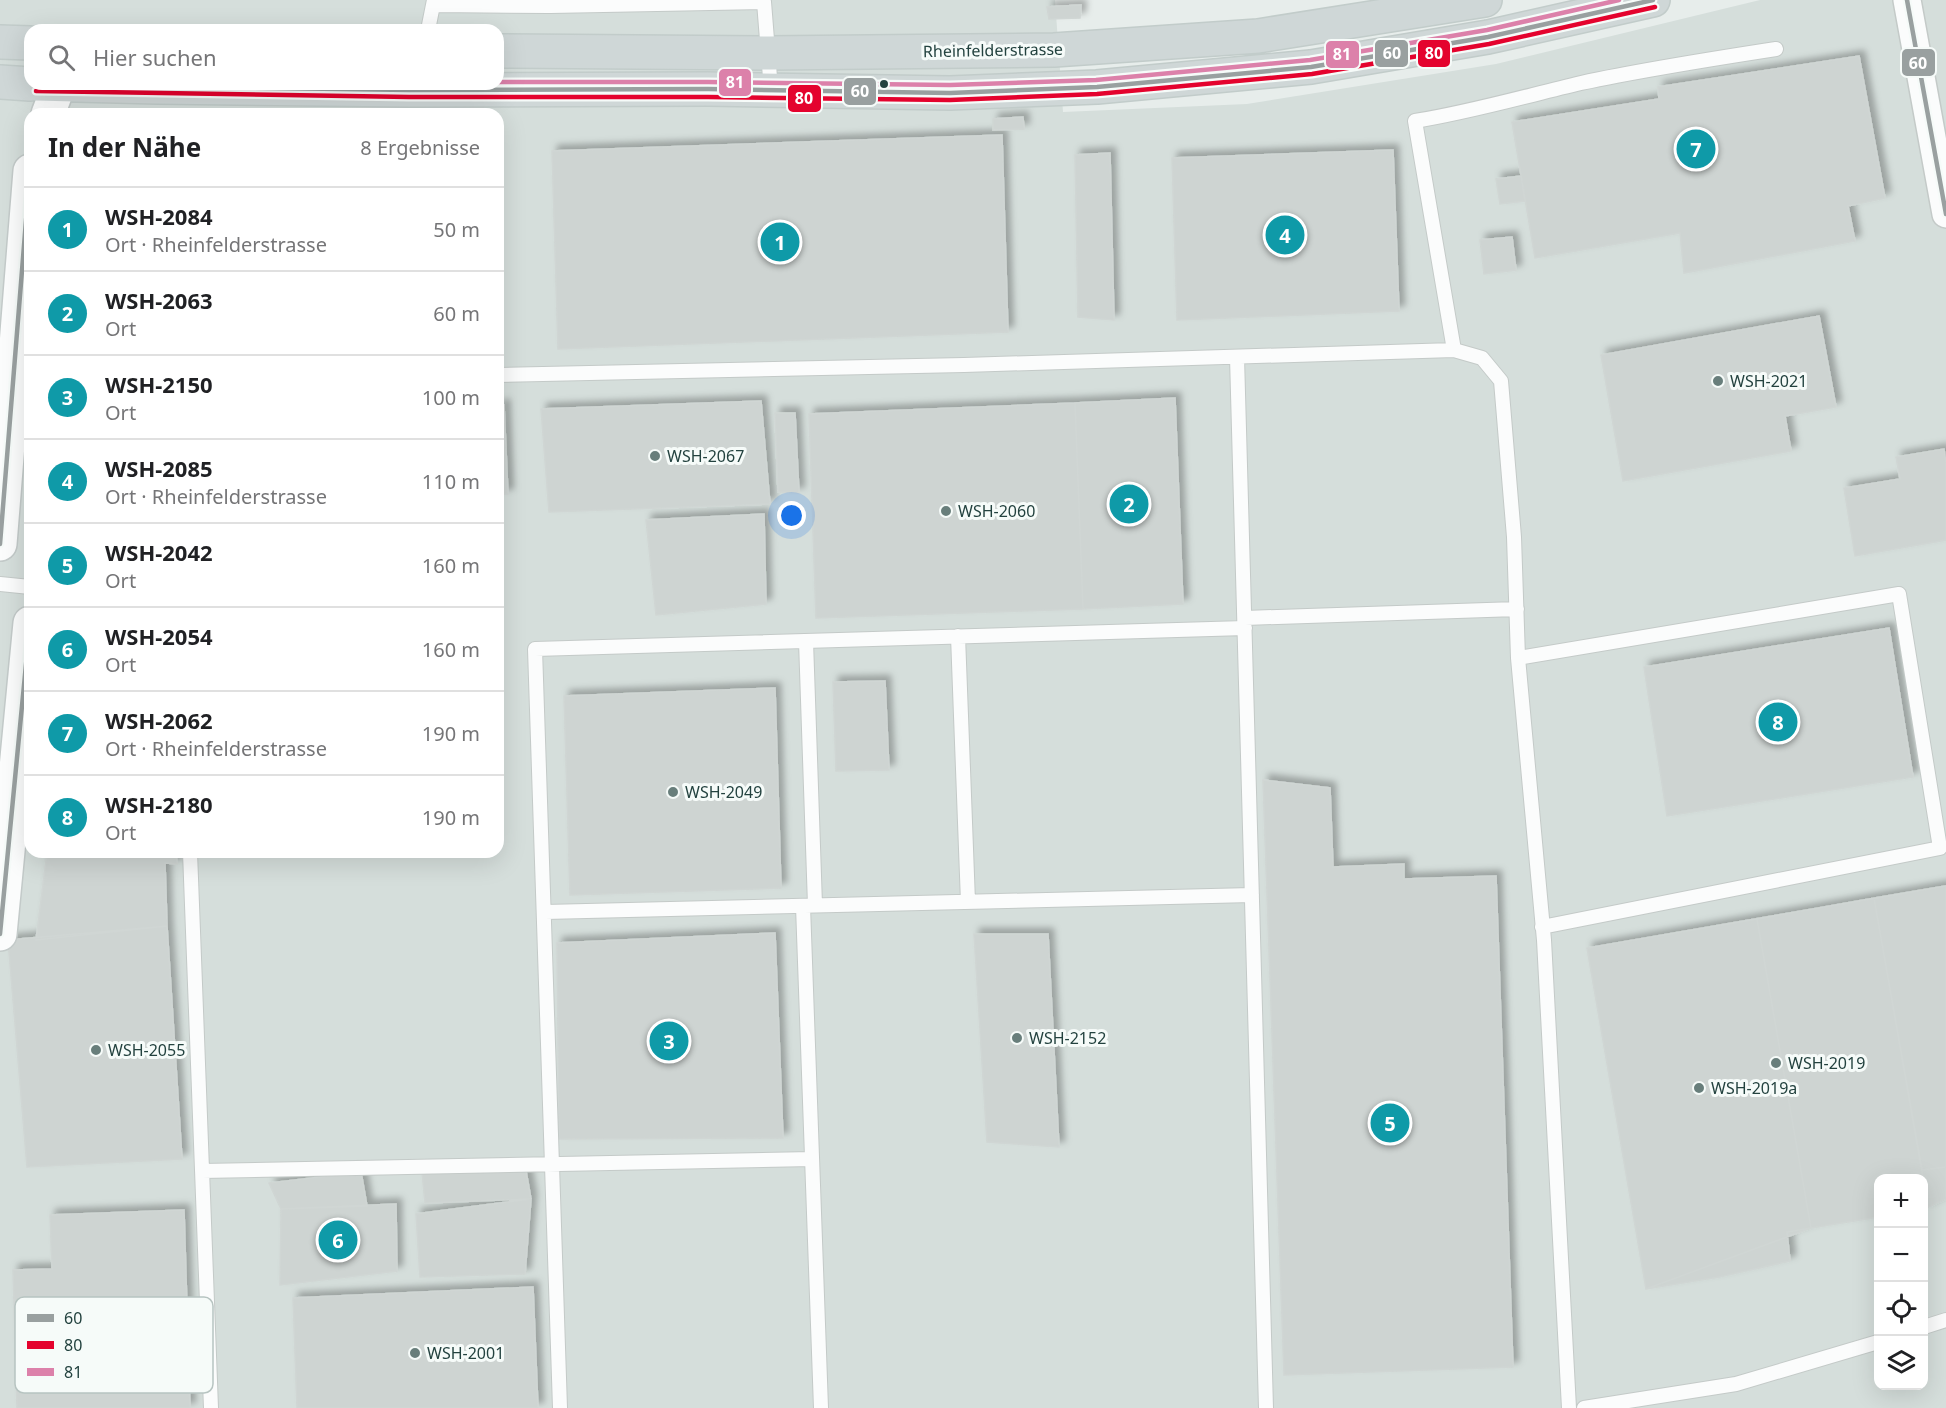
<!DOCTYPE html>
<html lang="de">
<meta charset="utf-8">
<style>
body{margin:0;font-family:"Noto Sans",sans-serif;background:#f6f6f6;color:#202124}
.controls{position:absolute;right:18px;bottom:18px;display:grid;overflow:hidden;border-radius:12px;box-shadow:0 6px 24px #0002}
.controls button{width:54px;height:54px;display:grid;place-items:center;padding:0;border:0;border-bottom:2px solid #e0e0e0;background:#fff;color:#202124;font:30px sans-serif}
.you{position:absolute;left:792px;top:516px;width:21px;height:21px;margin:-15px;border:4px solid #fff;border-radius:50%;background:#1a73e8;box-shadow:0 0 0 9px #1a73e833}
.badge{display:grid;place-items:center;width:39px;height:39px;border-radius:50%;background:#111827;color:#fff;font-size:20px;font-weight:700}
.pin{position:absolute;translate:-50% -50%;border:3px solid #fff;box-shadow:0 2px 6px #0006}
.list{margin:0;padding:0;list-style:none}
h2{display:flex;justify-content:space-between;align-items:center;height:78px;margin:0;padding:0 24px;font-size:26px}
h2 small{font-size:20px;font-weight:400;color:#757577}
.list li{display:grid;grid-template-columns:39px 1fr auto;gap:18px;align-items:center;box-sizing:border-box;height:84px;padding:0 24px;border-top:2px solid #e0e0e0}
.list b{display:block;font-size:22px;white-space:nowrap}
.list p{margin:0;font-size:20px;white-space:nowrap;color:#757577}
.list em{font-size:20px;font-style:normal;color:#757577}
.icon{flex:none;width:33px;height:33px;fill:none;stroke:currentColor;stroke-width:2;stroke-linecap:round;stroke-linejoin:round}
.map{position:relative;flex:none;width:1946px;height:1408px;overflow:hidden}
.search{position:absolute;background:#fff;box-shadow:0 6px 24px #0002;left:24px;top:24px;width:480px;height:66px;display:flex;align-items:center;gap:15px;box-sizing:border-box;padding:0 21px;border-radius:18px;color:#757577;font-size:22px}
.panel{position:absolute;background:#fff;box-shadow:0 6px 24px #0002;left:24px;top:108px;width:480px;height:750px;border-radius:18px}
.map>svg:first-child{display:block}
</style>
<div class="map">
<svg width="1946" height="1408" viewBox="0 0 1946 1408">
<defs>
<filter id="shadow"><feDropShadow dx="5.5" dy="-5.5" stdDeviation="3" flood-color="#0004"/></filter>
</defs>
<rect width="100%" height="100%" fill="#e7edeb"/>
<!-- built -->
<path fill="#d5dedb" fill-rule="evenodd" d="M0 0H1055L1063 112 1247 104 1496 64 1760 0H1946V1408H0ZM30 30H498V84H30ZM30 114H498V852H30ZM1878 1178H1924V1386H1878Z"/>
<!-- building -->
<path fill="#ced4d2" stroke="#d0d6d4" stroke-width="1.5" filter="url(#shadow)" d="M1081 5 1080 18 1049 19 1047 7Z
M1859 56 1885 198 1848 206 1855 241 1684 273 1680 233 1535 258 1512 122 1659 99 1658 87Z
M1023 117 1024 129 993 130V119Z
M1002 135 1008 332 558 349 552 151Z
M1393 150 1399 311 1177 320 1172 158Z
M1110 153 1114 320 1078 317 1075 155Z
M1521 176 1525 201 1500 204 1496 179Z
M1512 237 1516 270 1484 274 1480 240Z
M1819 316 1836 407 1785 416 1791 451 1623 481 1601 355Z
M1175 398 1183 604 1083 609 1075 403Z
M761 401 770 504 549 512 541 409Z
M1075 403 1083 609 816 618 809 414Z
M504 405 508 494 498 495V406Z
M775 413H795L799 493 778 492Z
M1944 449 1946 463V540L1855 556 1844 488 1900 479 1896 457Z
M764 514 766 604 656 615 646 520Z
M1889 628 1913 777 1667 816 1644 667Z
M885 681 889 770 836 771 833 682Z
M775 688 781 888 570 895 564 696Z
M1263 780 1330 788 1333 867 1404 864V879L1496 876 1513 1367 1284 1375Z
M47 852H176L177 864 165 863 167 926 36 940Z
M1946 886V1167L1922 1170 1874 898Z
M1946 886V1199L1924 1209V1178H1878V1217L1811 1228 1646 1289 1587 948Z
M1874 898 1923 1178H1878V1217L1811 1228 1757 919Z
M1757 919 1811 1228 1787 1232 1790 1261 1719 1277 1646 1289 1587 948Z
M167 926 182 1159 27 1167 8 940Z
M775 933 783 1138 559 1139 557 943Z
M974 934H1048L1059 1147 987 1142Z
M526 1171 531 1199 425 1203 422 1172Z
M361 1172 367 1206 281 1209 269 1183Z
M531 1199 525 1274 420 1277 416 1214Z
M396 1204 397 1271 280 1285 281 1209Z
M184 1210 190 1408H17L13 1270 52 1269 50 1215Z
M533 1287 538 1408H297L293 1298Z"/>
<g fill="none" stroke-linecap="round" stroke-linejoin="round">
<!-- lane casing -->
<g stroke="#c4cac8" stroke-width="16">
<path id="lane" d="M434 5 550 6 764 2 771 90
M428 30 434 0
M1454 350 1415 121C1471 112 1526 96 1581 83 1646 69 1711 59 1776 49
M1237 357 1266 1408
M498 375 964 365 1454 350 1482 358 1501 381 1514 537 1518 658 1544 940 1569 1408
M0 584 30 587
M1245 618 1517 609
M958 636 968 902
M806 641 815 905
M1518 658 1899 594 1940 848 1542 927
M190 852 211 1408
M803 906 821 1408
M545 912 1252 895
M202 1171 812 1159
M1924 1327 1946 1320
M560 1408 535 649 1245 628
M1584 1408 1736 1384 1878 1342"/>
</g>
<!-- street casing -->
<g stroke="#c4cac8" stroke-width="30">
<path id="street" d="M1907 0 1946 214"/>
</g>
<!-- secondary casing -->
<g stroke="#c3cac9" stroke-width="36">
<path id="secondary" d="M48 114 59 85
M0 544 30 171
M0 934 30 623"/>
</g>
<!-- primary casing -->
<g stroke="#c2ccca" stroke-width="36">
<path id="primary" d="M0 42 30 43
M498 51 769 53 1054 50 1258 36 1485 0
M0 82 30 84
M36 84 158 87 409 90 708 89 950 93 1097 87 1311 67 1488 37 1653 0"/>
</g>
<!-- lane -->
<use href="#lane" stroke="#fbfcfc" stroke-width="14"/>
<!-- street -->
<use href="#street" stroke="#fbfcfc" stroke-width="27"/>
<!-- secondary -->
<use href="#secondary" stroke="#fbfcfc" stroke-width="33"/>
<!-- primary -->
<use href="#primary" stroke="#cfd7d7" stroke-width="33"/>
<!-- bus-1 casing -->
<g stroke="#f6fbf9" stroke-width="9">
<path id="bus-1" d="M1907 0 1946 214
M59 85 409 90 708 89 950 93 1097 87 1311 67 1488 37 1653 0
M0 544 30 171
M0 934 30 623"/>
</g>
<!-- bus-2 casing -->
<g stroke="#f6fbf9" stroke-width="9">
<path id="bus-2" d="M36 91 409 97H708L950 100 1097 94 1312 74 1489 44 1655 7"/>
</g>
<!-- bus-3 casing -->
<g stroke="#f6fbf9" stroke-width="9">
<path id="bus-3" d="M498 82H708L950 85 1096 80 1310 60 1487 30 1619 0"/>
</g>
<!-- bus-1 -->
<use href="#bus-1" stroke="#99a0a0" stroke-width="4.5"/>
<!-- bus-2 -->
<use href="#bus-2" stroke="#e4032e" stroke-width="4.5"/>
<!-- bus-3 -->
<use href="#bus-3" stroke="#dc81aa" stroke-width="4.5"/>
</g>
<!-- markers -->
<circle fill="#23423f" stroke="#f6fbf9" stroke-width="2" cx="884" cy="84" r="5"/>
<g fill="#687e7b" stroke="#f6fbf9" stroke-width="2">
<circle cx="1718" cy="381" r="6"/>
<circle cx="655" cy="456" r="6"/>
<circle cx="946" cy="511" r="6"/>
<circle cx="673" cy="792" r="6"/>
<circle cx="1017" cy="1038" r="6"/>
<circle cx="96" cy="1050" r="6"/>
<circle cx="1776" cy="1063" r="6"/>
<circle cx="1699" cy="1088" r="6"/>
<circle cx="415" cy="1353" r="6"/>
</g>
<g text-anchor="middle" stroke-width="6" stroke-linejoin="round" paint-order="stroke">
<!-- street labels -->
<g font-size="16" fill="#23423f" stroke="#f6fbf9">
<text transform="translate(993 50) rotate(-1)" y="6">Rheinfelderstrasse</text>
</g>
<!-- poi labels -->
<g font-size="16" fill="#23423f" stroke="#f6fbf9" text-anchor="start">
<text x="1730" y="387">WSH-2021</text>
<text x="667" y="462">WSH-2067</text>
<text x="958" y="517">WSH-2060</text>
<text x="685" y="798">WSH-2049</text>
<text x="1029" y="1044">WSH-2152</text>
<text x="108" y="1056">WSH-2055</text>
<text x="1788" y="1069">WSH-2019</text>
<text x="1711" y="1094">WSH-2019a</text>
<text x="427" y="1359">WSH-2001</text>
</g>
</g>
<!-- legend -->
<rect x="15" y="1297" width="198" height="96" rx="9" fill="#f6fbf9" stroke="#b7c4c1" stroke-width="1.5"/>
<rect x="27" y="1314" width="27" height="8" fill="#99a0a0"/>
<rect x="27" y="1341" width="27" height="8" fill="#e4032e"/>
<rect x="27" y="1368" width="27" height="8" fill="#dc81aa"/>
<g font-size="16" fill="#23423f">
<text x="64" y="1324">60</text>
<text x="64" y="1351">80</text>
<text x="64" y="1378">81</text>
</g>
<g stroke="#f6fbf9" stroke-width="2">
<rect x="1374" y="39" width="35" height="29" rx="6" fill="#99a0a0"/>
<rect x="1417" y="39" width="34" height="29" rx="6" fill="#e4032e"/>
<rect x="1325" y="40" width="35" height="29" rx="6" fill="#dc81aa"/>
<rect x="1901" y="48" width="35" height="29" rx="6" fill="#99a0a0"/>
<rect x="718" y="68" width="34" height="29" rx="6" fill="#dc81aa"/>
<rect x="843" y="77" width="34" height="29" rx="6" fill="#99a0a0"/>
<rect x="787" y="84" width="35" height="29" rx="6" fill="#e4032e"/>
</g>
<g font-size="16" text-anchor="middle" font-weight="bold" fill="#fff">
<text x="1392" y="59">60</text>
<text x="1434" y="59">80</text>
<text x="1342" y="60">81</text>
<text x="1918" y="69">60</text>
<text x="735" y="88">81</text>
<text x="860" y="97">60</text>
<text x="804" y="104">80</text>
</g>
</svg>
<div class="controls">
<button>+</button>
<button>−</button>
<button><svg class="icon" aria-label="locate" viewBox="0 0 24 24"><circle cx="12" cy="12" r="6"/><path d="M12 2v4M12 18v4M2 12h4M18 12h4"/></svg></button>
<button><svg class="icon" aria-label="layers" viewBox="0 0 24 24"><path d="M12 4l9 5-9 5-9-5zM3 14l9 5 9-5"/></svg></button>
</div>
<div class="you"></div>
<div class="pin badge" style="left:780px;top:242px;background:#0f9aa8">1</div>
<div class="pin badge" style="left:1129px;top:504px;background:#0f9aa8">2</div>
<div class="pin badge" style="left:669px;top:1041px;background:#0f9aa8">3</div>
<div class="pin badge" style="left:1285px;top:235px;background:#0f9aa8">4</div>
<div class="pin badge" style="left:1390px;top:1123px;background:#0f9aa8">5</div>
<div class="pin badge" style="left:338px;top:1240px;background:#0f9aa8">6</div>
<div class="pin badge" style="left:1696px;top:149px;background:#0f9aa8">7</div>
<div class="pin badge" style="left:1778px;top:722px;background:#0f9aa8">8</div>
<div class="search"><svg class="icon" aria-label="search" viewBox="0 0 24 24"><circle cx="10" cy="10" r="6"/><path d="M15 15l6 6"/></svg>Hier suchen</div>
<section class="panel">
<h2>In der Nähe<small>8 Ergebnisse</small></h2>
<ul class="list">
<li><span class="badge" style="background:#0f9aa8">1</span><div><b>WSH-2084</b><p>Ort · Rheinfelderstrasse</p></div><em>50 m</em></li>
<li><span class="badge" style="background:#0f9aa8">2</span><div><b>WSH-2063</b><p>Ort</p></div><em>60 m</em></li>
<li><span class="badge" style="background:#0f9aa8">3</span><div><b>WSH-2150</b><p>Ort</p></div><em>100 m</em></li>
<li><span class="badge" style="background:#0f9aa8">4</span><div><b>WSH-2085</b><p>Ort · Rheinfelderstrasse</p></div><em>110 m</em></li>
<li><span class="badge" style="background:#0f9aa8">5</span><div><b>WSH-2042</b><p>Ort</p></div><em>160 m</em></li>
<li><span class="badge" style="background:#0f9aa8">6</span><div><b>WSH-2054</b><p>Ort</p></div><em>160 m</em></li>
<li><span class="badge" style="background:#0f9aa8">7</span><div><b>WSH-2062</b><p>Ort · Rheinfelderstrasse</p></div><em>190 m</em></li>
<li><span class="badge" style="background:#0f9aa8">8</span><div><b>WSH-2180</b><p>Ort</p></div><em>190 m</em></li>
</ul>
</section>
</div>
